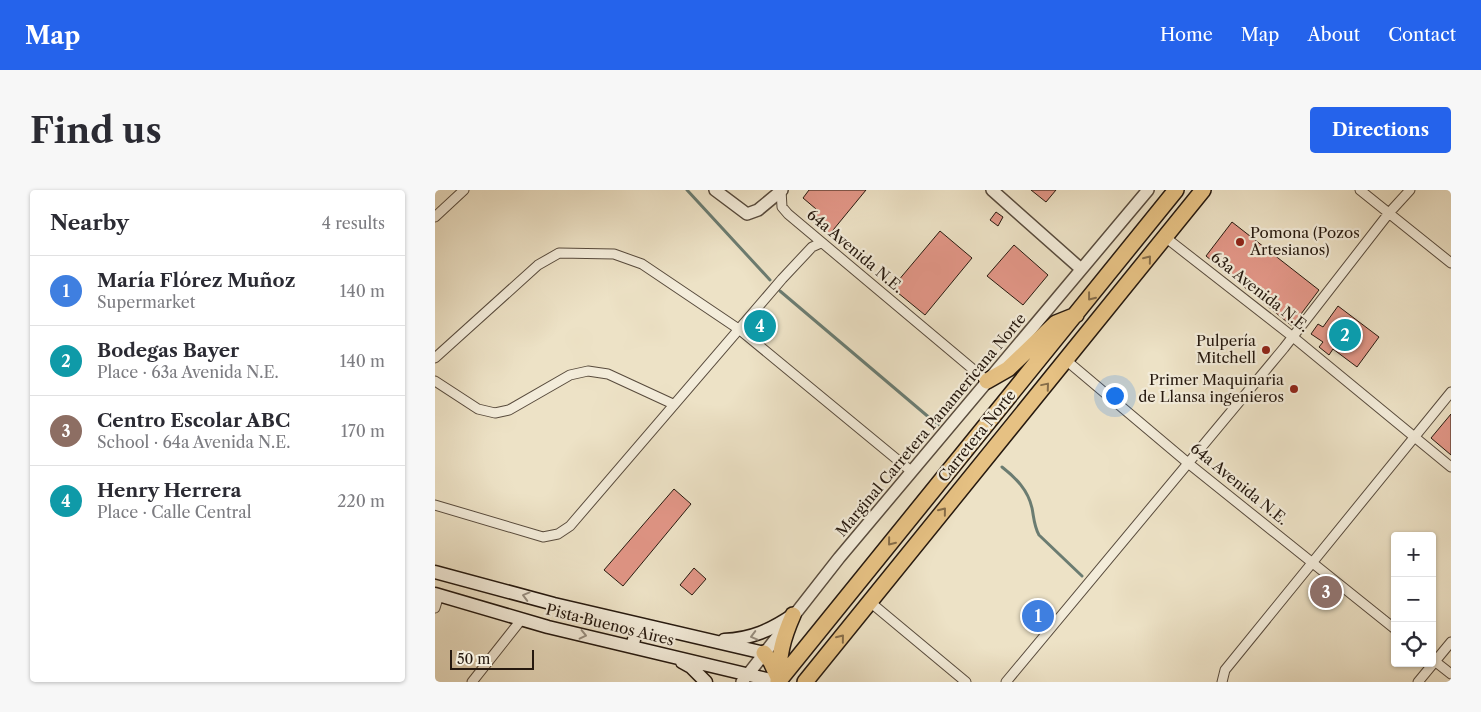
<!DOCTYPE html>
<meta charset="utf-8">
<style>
body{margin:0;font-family:"Libre Caslon Text",serif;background:#f7f7f7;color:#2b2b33}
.controls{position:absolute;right:15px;bottom:15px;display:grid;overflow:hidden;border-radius:5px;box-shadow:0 1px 4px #0004}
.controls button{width:45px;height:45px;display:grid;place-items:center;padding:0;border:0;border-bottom:1px solid #e1e1e2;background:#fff;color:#2b2b33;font:25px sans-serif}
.scale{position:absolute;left:15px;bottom:12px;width:84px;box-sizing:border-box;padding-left:5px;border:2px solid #26190f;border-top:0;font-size:14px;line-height:18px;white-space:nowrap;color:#26190f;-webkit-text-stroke:4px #f3ecda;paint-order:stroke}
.you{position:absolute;left:679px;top:205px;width:18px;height:18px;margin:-12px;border:4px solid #fff;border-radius:50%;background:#1a73e8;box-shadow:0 0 0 8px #1a73e833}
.badge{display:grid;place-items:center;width:32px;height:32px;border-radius:50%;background:#2563eb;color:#fff;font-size:16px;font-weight:700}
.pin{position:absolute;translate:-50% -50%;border:2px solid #fff;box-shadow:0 1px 5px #0006}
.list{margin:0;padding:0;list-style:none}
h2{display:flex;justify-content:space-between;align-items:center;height:65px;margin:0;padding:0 20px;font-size:21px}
h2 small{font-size:16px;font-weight:400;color:#7c7c81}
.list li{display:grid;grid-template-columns:32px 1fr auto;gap:15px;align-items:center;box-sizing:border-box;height:70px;padding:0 20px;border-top:1px solid #e1e1e2}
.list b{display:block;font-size:19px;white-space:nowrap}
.list p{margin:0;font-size:16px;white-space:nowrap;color:#7c7c81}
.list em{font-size:16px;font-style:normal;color:#7c7c81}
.icon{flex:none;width:28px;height:28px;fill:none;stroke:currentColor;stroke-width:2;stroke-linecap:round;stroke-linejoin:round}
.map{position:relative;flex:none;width:1016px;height:492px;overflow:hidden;border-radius:5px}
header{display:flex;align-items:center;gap:30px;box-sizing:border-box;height:70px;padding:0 25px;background:#2563eb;color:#fff}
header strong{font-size:24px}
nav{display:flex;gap:28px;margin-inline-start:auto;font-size:18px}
.intro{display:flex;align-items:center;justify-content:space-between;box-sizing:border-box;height:120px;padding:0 30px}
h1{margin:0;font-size:35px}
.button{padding:12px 22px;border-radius:5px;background:#2563eb;color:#fff;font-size:18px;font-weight:700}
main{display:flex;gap:30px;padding:0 30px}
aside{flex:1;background:#fff;border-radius:5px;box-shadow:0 1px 4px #0004}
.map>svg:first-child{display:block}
</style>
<header>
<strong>Map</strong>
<nav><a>Home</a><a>Map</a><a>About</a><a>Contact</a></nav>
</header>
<div class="intro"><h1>Find us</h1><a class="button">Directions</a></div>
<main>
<aside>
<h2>Nearby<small>4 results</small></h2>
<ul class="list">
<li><span class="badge" style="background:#3f7fe0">1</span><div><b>María Flórez Muñoz</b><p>Supermarket</p></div><em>140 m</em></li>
<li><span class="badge" style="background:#0f9aa8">2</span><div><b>Bodegas Bayer</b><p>Place · 63a Avenida N.E.</p></div><em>140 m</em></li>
<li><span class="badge" style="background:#8d6e63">3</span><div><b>Centro Escolar ABC</b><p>School · 64a Avenida N.E.</p></div><em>170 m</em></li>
<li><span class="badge" style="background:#0f9aa8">4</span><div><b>Henry Herrera</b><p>Place · Calle Central</p></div><em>220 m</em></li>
</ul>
</aside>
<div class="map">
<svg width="1016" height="492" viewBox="0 0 1016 492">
<rect width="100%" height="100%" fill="#ede2c6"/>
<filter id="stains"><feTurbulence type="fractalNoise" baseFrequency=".004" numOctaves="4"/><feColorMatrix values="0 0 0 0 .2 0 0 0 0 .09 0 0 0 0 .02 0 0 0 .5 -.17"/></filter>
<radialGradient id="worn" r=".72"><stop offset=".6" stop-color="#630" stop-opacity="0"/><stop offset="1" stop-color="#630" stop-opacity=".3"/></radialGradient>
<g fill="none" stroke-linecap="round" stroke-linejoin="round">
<!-- stream -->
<path stroke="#6b7c71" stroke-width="3" d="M252 0 335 90
M345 101 503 235
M567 277C581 288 593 300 597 318 599 328 599 336 604 345L647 386"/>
</g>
<!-- building -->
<path fill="#e29687" stroke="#26190f" d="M374 0H431L394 45 374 28 381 19 368 8Z
M596 0H621L611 12Z
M561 22 568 27 563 36 555 30Z
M797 32 884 100 857 136 771 66Z
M505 41 537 68 490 125 457 98Z
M579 55 613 85 588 115 552 86Z
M903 116 944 147 922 177 898 159 894 165 884 157 888 152 876 144 883 134 888 137Z
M1016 224V265L996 248Z
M239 299 256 314 188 396 169 380Z
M259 378 271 389 257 405 245 395Z"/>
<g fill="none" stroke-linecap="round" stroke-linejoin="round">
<!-- minor casing -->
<g stroke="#584b3d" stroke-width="11">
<path id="minor" d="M346 0 347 17 353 24 552 191
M925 0 1016 73
M0 27 29 0
M730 47 858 147 1016 277
M0 168 103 75 124 63 179 64 207 74 305 140 476 281
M632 171 753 273 960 439
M0 191 43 219 60 223 74 220 135 185 153 181 173 184 238 214
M0 315 108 347 123 344 135 336 347 89 377 57 386 53
M435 412 531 492
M0 418 4 405
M997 469 1016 484
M37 492 86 430
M571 492 849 158 954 23 975 0
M787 492 790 480 1016 202
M983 492 1016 452"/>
</g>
<!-- tertiary casing -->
<g stroke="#584b3d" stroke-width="14">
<path id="tertiary" d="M280 0 312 24 323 20 347 0
M557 0 646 79
M307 492 404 368 713 0"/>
</g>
<!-- secondary casing -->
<g stroke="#26190f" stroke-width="15">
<path id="secondary" d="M0 382 119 414 329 463
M0 404 113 437 344 492
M289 450C316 449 336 440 358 425
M197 457 203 434
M247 472 256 477 271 492"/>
</g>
<!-- trunk casing -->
<g stroke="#26190f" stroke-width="18">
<path id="trunk" d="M552 191 573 179 621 133 641 125
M329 463 336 472 342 485
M343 492 741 0
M343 492C344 465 347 450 358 425
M370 492 768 0"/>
</g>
<!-- minor -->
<use href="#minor" stroke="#f3ecda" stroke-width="9"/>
<!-- tertiary -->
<use href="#tertiary" stroke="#f3ecda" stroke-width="11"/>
<!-- secondary -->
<use href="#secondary" stroke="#f3ecda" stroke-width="12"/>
<!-- trunk -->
<use href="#trunk" stroke="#e6c183" stroke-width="15"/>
</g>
<!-- one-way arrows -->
<defs><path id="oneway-chevron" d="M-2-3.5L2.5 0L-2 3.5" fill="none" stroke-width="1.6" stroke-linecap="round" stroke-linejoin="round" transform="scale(1.25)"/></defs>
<g stroke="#866d49">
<use href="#oneway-chevron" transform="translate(713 69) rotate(-51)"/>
<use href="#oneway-chevron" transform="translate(656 107) rotate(128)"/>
<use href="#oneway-chevron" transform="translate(611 196) rotate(-50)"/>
<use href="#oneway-chevron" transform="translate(508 321) rotate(-51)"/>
<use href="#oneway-chevron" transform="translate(456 352) rotate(129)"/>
<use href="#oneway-chevron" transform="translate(406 448) rotate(-51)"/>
</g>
<g stroke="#978d7f">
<use href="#oneway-chevron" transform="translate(91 406) rotate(-165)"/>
<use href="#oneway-chevron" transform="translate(148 445) rotate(13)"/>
<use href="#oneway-chevron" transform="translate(319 446) rotate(165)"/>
</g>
<!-- markers -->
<g fill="#8f2418" stroke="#f3ecda" stroke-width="2">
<circle cx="805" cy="52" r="5"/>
<circle cx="831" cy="160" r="5"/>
<circle cx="859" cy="199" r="5"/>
</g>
<g text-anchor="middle" stroke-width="4.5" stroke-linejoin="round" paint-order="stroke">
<!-- poi labels -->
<g font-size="15" fill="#26190f" stroke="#f3ecda" text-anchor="end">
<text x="815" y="48" text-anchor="start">Pomona (Pozos<tspan x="815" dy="17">Artesianos)</tspan></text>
<text x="821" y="156">Pulpería<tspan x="821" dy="17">Mitchell</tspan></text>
<text x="849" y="195">Primer Maquinaria<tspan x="849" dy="17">de Llansa ingenieros</tspan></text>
</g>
<!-- street labels -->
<g font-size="15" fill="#26190f" stroke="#f3ecda">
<text transform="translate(420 61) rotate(40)" y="5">64a Avenida N.E.</text>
<text transform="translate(825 102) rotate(38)" y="5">63a Avenida N.E.</text>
<text transform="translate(496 235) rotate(-50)" y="5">Marginal Carretera Panamericana Norte</text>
<text transform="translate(542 246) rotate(-51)" y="5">Carretera Norte</text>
<text transform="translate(804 294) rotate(39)" y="5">64a Avenida N.E.</text>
<text transform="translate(175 435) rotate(14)" y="5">Pista Buenos Aires</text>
</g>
</g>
<rect width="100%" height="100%" filter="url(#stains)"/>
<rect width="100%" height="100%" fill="url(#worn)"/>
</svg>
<div class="controls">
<button>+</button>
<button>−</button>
<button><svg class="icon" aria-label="locate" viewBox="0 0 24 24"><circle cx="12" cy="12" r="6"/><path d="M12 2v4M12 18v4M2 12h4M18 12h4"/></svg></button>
</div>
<div class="scale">50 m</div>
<div class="you"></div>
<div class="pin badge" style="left:603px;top:426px;background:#3f7fe0">1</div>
<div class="pin badge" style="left:910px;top:145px;background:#0f9aa8">2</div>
<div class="pin badge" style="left:891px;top:402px;background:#8d6e63">3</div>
<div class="pin badge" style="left:325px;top:136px;background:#0f9aa8">4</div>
</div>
</main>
